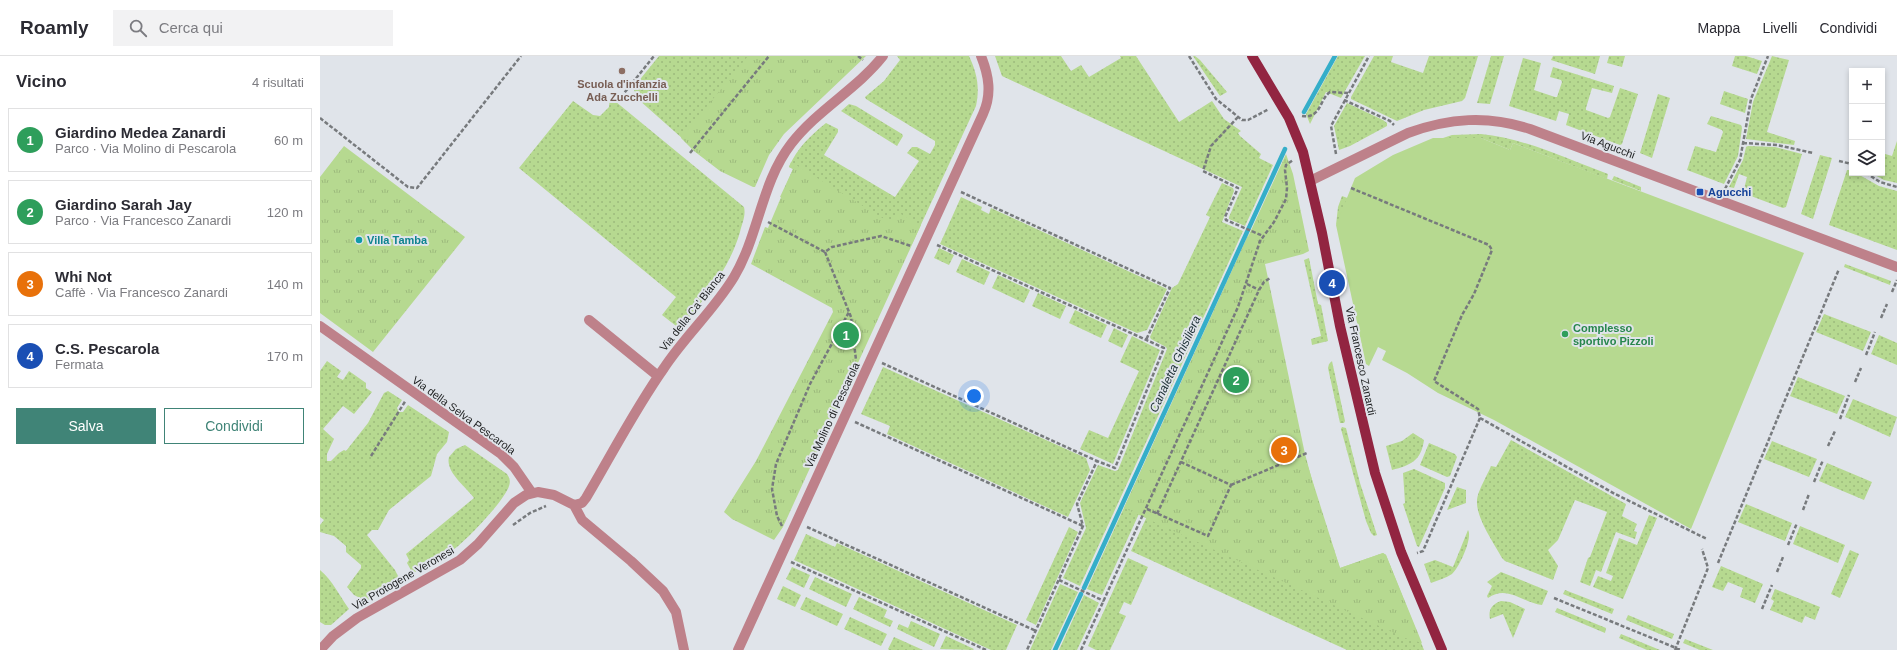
<!DOCTYPE html>
<html lang="it">
<meta charset="utf-8">
<style>
body{margin:0;font-family:Arial,sans-serif;background:#f2f2f3;color:#2b2b33}
.controls{position:absolute;right:12px;top:12px;display:grid;overflow:hidden;border-radius:0px;box-shadow:0 2px 6px #0003}
.controls button{width:36px;height:36px;display:grid;place-items:center;padding:0;border:0;border-bottom:1px solid #e1e1e2;background:#fff;color:#2b2b33;font:20px sans-serif}
.you{position:absolute;left:654px;top:340px;width:14px;height:14px;margin:-10px;border:3px solid #fff;border-radius:50%;background:#1a73e8;box-shadow:0 0 0 6px #1a73e833}
.badge{display:grid;place-items:center;width:26px;height:26px;border-radius:50%;background:#408477;color:#fff;font-size:13px;font-weight:700}
.pin{position:absolute;translate:-50% -50%;border:2px solid #fff;box-shadow:0 1px 4px #0006}
.list{margin:0;padding:0;list-style:none}
h2{display:flex;justify-content:space-between;align-items:center;height:52px;margin:0;padding:0 16px;font-size:17px}
h2 small{font-size:13px;font-weight:400;color:#7c7c81}
.list li{display:grid;grid-template-columns:26px 1fr auto;gap:12px;align-items:center;box-sizing:border-box;height:64px;margin:0 8px 8px;padding:0 8px;border:1px solid #e1e1e2;border-radius:0px}
.list b{display:block;font-size:15px;white-space:nowrap}
.list p{margin:0;font-size:13px;white-space:nowrap;color:#7c7c81}
.list em{font-size:13px;font-style:normal;color:#7c7c81}
.actions{display:flex;gap:8px;padding:12px 16px}
.actions a{flex:1;padding:9px 0;border:1px solid #408477;border-radius:0px;text-align:center;font-size:14px;color:#408477}
.actions .main{background:#408477;color:#fff}
.icon{flex:none;width:22px;height:22px;fill:none;stroke:currentColor;stroke-width:2;stroke-linecap:round;stroke-linejoin:round}
.map{position:relative;flex:none;width:1577px;height:594px;overflow:hidden}
header{display:flex;align-items:center;gap:24px;box-sizing:border-box;height:56px;padding:0 20px;background:#fff;border-bottom:1px solid #e1e1e2}
header strong{font-size:19px}
nav{display:flex;gap:22px;margin-inline-start:auto;font-size:14px}
.search{width:280px;height:36px;background:#f2f2f3;display:flex;align-items:center;gap:10px;box-sizing:border-box;padding:0 14px;border-radius:0px;color:#7c7c81;font-size:15px}
main{display:flex}
aside{flex:1;background:#fff}
.map>svg:first-child{display:block}
</style>
<header>
<strong>Roamly</strong>
<div class="search"><svg class="icon" aria-label="search" viewBox="0 0 24 24"><circle cx="10" cy="10" r="6"/><path d="M15 15l6 6"/></svg>Cerca qui</div>
<nav><a>Mappa</a><a>Livelli</a><a>Condividi</a></nav>
</header>
<main>
<aside>
<h2>Vicino<small>4 risultati</small></h2>
<ul class="list">
<li><span class="badge" style="background:#2e9e5b">1</span><div><b>Giardino Medea Zanardi</b><p>Parco · Via Molino di Pescarola</p></div><em>60 m</em></li>
<li><span class="badge" style="background:#2e9e5b">2</span><div><b>Giardino Sarah Jay</b><p>Parco · Via Francesco Zanardi</p></div><em>120 m</em></li>
<li><span class="badge" style="background:#e8710a">3</span><div><b>Whi Not</b><p>Caffè · Via Francesco Zanardi</p></div><em>140 m</em></li>
<li><span class="badge" style="background:#1a4fb4">4</span><div><b>C.S. Pescarola</b><p>Fermata</p></div><em>170 m</em></li>
</ul>
<div class="actions"><a class="main">Salva</a><a>Condividi</a></div>
</aside>
<div class="map">
<svg width="1577" height="594" viewBox="0 0 1577 594">
<defs>
<pattern id="grass-dots" width="8" height="8" patternUnits="userSpaceOnUse"><rect width="8" height="8" fill="#b6d990"/><path d="M2 2h.1M6 6h.1" fill="none" stroke="#9cba7c" stroke-width="1.8" stroke-linecap="round"/></pattern>
<pattern id="park-tufts" width="24" height="20" patternUnits="userSpaceOnUse"><rect width="24" height="20" fill="#b6d990"/><path d="M3 7l-1-3M5 7V3M7 7l1-3M15 17l-1-3M17 17v-4M19 17l1-3" fill="none" stroke="#9cba7c"/></pattern>
</defs>
<rect width="100%" height="100%" fill="#e0e4ea"/>
<!-- grass -->
<path fill="url(#grass-dots)" d="M339 0H446L372 91 319 44 313 32Z
M577 0H649C657 17 660 31 656 50L592 188 460 141 473 113 469 111C477 92 490 80 506 67L518 73V76L504 99 575 141 599 105 587 97 592 91H597L610 98 615 89V85L546 43 545 41 564 25 580 4Z
M675 0H741L751 15 761 9 769 21 801 2 800 0H816L859 66 892 45 904 63 921 75 918 77 920 80 941 98 939 102 953 109 925 170 909 163V161L922 131 682 20Z
M873 0H875L880 4 907 36 900 40Z
M1018 0H1045L1021 42 1006 36 990 68 986 58Z
M1054 0H1073L1071 6 1103 17 1109 0H1158L1145 42 1142 45 1104 54 1077 65 1031 43V41Z
M1171 0H1184L1170 48 1157 47Z
M1233 0H1280L1275 18 1231 4Z
M1289 0H1305L1302 11 1287 7Z
M1415 0H1426L1442 5 1437 18 1412 10Z
M1452 0 1469 4 1447 76 1475 85 1474 89 1426 83 1433 46Z
M1203 2 1221 7 1214 34 1235 41H1237L1242 26 1241 24 1230 21 1233 11 1294 30 1292 37 1272 32 1266 52V54L1288 62 1290 61 1300 32 1318 38 1302 88 1300 89 1246 69 1249 58 1239 55 1236 65 1189 50Z
M1404 35 1428 43 1425 57 1400 48Z
M1338 38 1350 42 1332 102 1320 97Z
M290 41 424 151C426 160 422 167 420 176 409 214 384 243 360 273L342 259 356 241 199 112 253 45 273 59 280 60 289 51Z
M1027 47 1063 64 1067 67V70L1030 90 1019 94 1014 70Z
M529 48 536 50 582 78 583 80 577 90 521 55Z
M1391 60 1421 69 1422 72 1418 100 1404 128 1367 114 1375 90 1396 96 1403 76 1402 74 1387 68Z
M1161 78C1204 82 1247 103 1288 118L1287 123 1193 87 1190 94 1161 82H1123L1132 79Z
M1577 85V127L1564 124 1551 117H1562V97L1572 100Z
M1428 90 1455 91 1482 98 1466 151 1463 152 1423 137 1427 121 1419 118 1414 132 1409 131 1423 104 1426 91Z
M1500 99 1512 102 1493 163 1481 158Z
M1527 114H1531L1532 117H1536L1559 130 1577 135V194L1509 169Z
M1294 120 1321 131V135L1292 124Z
M902 127 913 132 914 135 902 166 923 175 760 530 743 522 766 472 760 447 778 409 795 415 798 414 847 293 846 291 831 283 830 281 852 232 858 228 890 161 886 159Z
M1022 140 1033 144 1016 169 1018 151Z
M641 141 662 151 661 154 669 158 671 152 847 233 827 274 817 277 620 188Z
M929 177 914 249 782 539 767 533Z
M619 192 634 199 629 209 614 202Z
M989 202 998 248 1001 249 1008 285 992 289 991 283 1001 280 984 204Z
M642 203 670 216 664 229 636 216Z
M1525 208 1571 225 1570 229 1524 211Z
M678 219 710 234 704 247 672 232Z
M718 237 746 250 740 263 712 250Z
M755 254 787 269 781 282 749 267Z
M1504 258 1551 276 1543 295 1496 276Z
M794 272 808 279 802 292 788 285Z
M1559 279 1577 287V309L1551 298Z
M812 280 840 294 793 408 760 393 769 374 788 382 819 315 800 306Z
M7 305 21 315 17 321 23 324 29 315 46 327V332L52 336 34 358 23 350 3 373 14 383 7 398V405H11L19 397 24 394 26 395 48 367 64 337 68 335 82 344 77 352 79 356H83L88 349 129 376 127 386 117 398 111 420 69 454 58 474H52L47 479 75 514 80 524 46 545 34 539 27 531 41 512V509L26 496V490L14 480 0 476V469L4 464 0 461V315Z
M1012 305 1025 365 1024 367H1020L1008 312 1009 308Z
M563 311 766 402 770 414 748 461 567 378 570 370 541 358Z
M1478 321 1525 340 1517 358 1470 340Z
M1533 343 1577 361 1570 381 1525 361Z
M1022 371 1026 372 1040 427 1057 479 1054 480 1051 477 1046 465 1021 373Z
M1093 377 1104 384C1101 405 1091 409 1072 414L1066 390 1082 385Z
M1191 384 1306 448 1302 460 1317 468 1314 475 1317 476 1315 483 1296 476 1281 516 1276 514 1270 530 1260 526 1268 502 1270 501 1287 456 1255 444 1238 484 1228 494 1238 510 1233 524 1185 505 1182 502C1174 487 1156 462 1157 445 1157 436 1168 418 1171 410L1176 411Z
M1452 385 1497 403 1489 421 1444 403Z
M1109 387 1135 398 1137 401 1130 420 1127 421 1100 409Z
M145 389 187 418C189 421 191 425 189 430 185 444 146 485 133 494 121 503 108 509 95 516H92L87 507 89 504 86 498 154 442C146 431 125 416 129 401L136 393Z
M985 401 1020 512 1063 497 1066 499 1104 594H1027L811 495 829 456Z
M1507 407 1552 426 1544 444 1499 425Z
M1094 413 1125 427V432L1099 491 1097 490 1083 448 1085 447 1083 417Z
M1137 431 1146 434V447L1127 454Z
M1426 448 1472 467 1465 485 1418 466Z
M1329 459 1337 462 1303 543 1273 531 1278 520 1291 525 1293 520 1286 517 1299 482 1317 489Z
M1480 470 1525 489 1518 507 1473 488Z
M749 471 758 476 716 569 706 564Z
M1148 474C1153 482 1139 512 1132 518 1126 522 1118 524 1111 527L1104 508 1115 504 1133 511Z
M486 478 515 491 517 487 697 569 686 594H671L474 504Z
M1530 494 1539 498 1520 542 1511 538Z
M808 502 828 511 811 549 804 546 799 557 806 560 790 594H776L768 590Z
M1401 510 1443 528 1435 547 1420 541 1423 532 1408 526 1403 535 1392 531Z
M472 511 490 519 484 532 466 523Z
M0 514C13 525 19 539 29 553L11 569H5L0 566Z
M1181 516 1228 535 1222 549C1203 547 1187 528 1168 542L1167 540 1172 530 1167 526Z
M495 521 532 538 526 551 489 533Z
M740 528 758 536 731 594H710Z
M463 530 481 539 475 551 457 543Z
M1455 533 1500 551 1495 564 1485 560 1482 567 1450 554 1454 545 1451 543Z
M1245 534 1294 553 1292 558 1243 538Z
M764 539 779 547 757 594H739Z
M486 541 523 558 517 570 480 553Z
M539 541 567 554 564 561 573 565 570 571 533 553Z
M1181 545 1190 546 1205 553 1193 582 1183 558 1170 563C1168 554 1172 548 1181 545Z
M1237 552 1286 572 1285 577 1235 556Z
M1308 559 1354 578 1352 583 1306 564Z
M530 561 567 578 561 590 524 573Z
M591 565 620 578 614 591 577 573 579 568 588 572Z
M1301 578 1340 594H1327L1299 582Z
M626 580 654 593 653 594 620 593Z
M574 581 603 594H569L568 593Z
M1365 583 1393 594H1380L1363 587Z"/>
<!-- park -->
<path fill="url(#park-tufts)" d="M428 0H546L464 78 449 99 435 131H433L400 115 374 95 361 82Z
M24 90 145 181 53 296 0 257V121Z
M966 98 973 118 989 195 983 198 945 208 985 398 998 446 1020 512 1063 497 1066 499 1102 587 1085 582 804 452Z
M471 106 569 166 572 165 577 156 601 169 463 471 454 484 412 463 404 456 436 405 513 256 512 252 431 208 445 171 448 172 473 113 469 111Z"/>
<!-- pitch -->
<path fill="#b6d990" d="M1113 82H1161L1190 94 1193 87 1484 197 1371 473 1174 364 1118 337 1087 317 1062 304 1066 295 1058 291 1049 310 1046 308 1016 169 1035 122 1073 99Z"/>
<g fill="none" stroke-linecap="round" stroke-linejoin="round">
<!-- stream -->
<path stroke="#35aec9" stroke-width="4.5" d="M984 56 1015 0
M764 532 965 93
M735 594 761 538"/>
<!-- path -->
<path stroke="#777a7d" stroke-width="2.5" stroke-dasharray="4 2" stroke-linecap="butt" d="M538 0 543 4
M869 0 896 43 922 64H928L949 53
M301 41 334 0
M1024 44 1070 65 1074 69
M982 60C1001 63 999 44 1010 36L1028 37
M918 61 891 90 883 115 918 132 905 161 906 164 943 180
M0 62 88 131 97 132 201 0
M1423 87 1457 89 1493 97
M370 97 449 0
M1016 98 1011 70 1049 0
M1519 105 1532 108
M1546 117 1560 126 1577 131
M1031 132 1169 189 1172 194 1154 238 1142 259 1114 325 1158 353 1160 362 1103 495 1097 497
M1405 133 1420 104 1431 43 1448 0
M641 136 850 232 826 284
M448 166 505 196 512 191 561 180 591 190
M617 189 844 292 795 412 777 405
M505 196 531 261 536 304
M927 228 939 234
M1572 236 1577 224
M1561 262 1567 248
M1546 299 1555 276
M562 307 777 405 757 448 763 470 707 594
M1535 326 1541 312
M1160 362 1295 438 1387 483
M1520 363 1529 339
M535 366 763 470
M1508 390 1515 375
M51 400 86 344
M1494 426 1503 404
M911 429 987 397
M827 453 888 480 911 429 861 406
M1483 454 1489 438
M837 458 939 234 944 226 950 222
M193 469 210 457 226 450
M462 470 457 460 452 433 456 408 490 328 529 256
M487 471 716 575
M1468 489 1477 467
M471 506 666 594
M1398 507 1519 213
M1457 516 1463 501
M739 524 784 545
M1234 542 1361 594
M1442 553 1452 529
M761 594 918 251 940 185 954 166 966 143 967 132 965 114 966 109 973 104
M1355 594 1388 512 1382 493"/>
<!-- minor -->
<path stroke="#be818a" stroke-width="10" d="M990 125 1088 77C1129 62 1168 59 1210 73L1577 211
M269 264 338 320
M0 270 181 398 194 411 212 437
M254 449 262 447 266 442C292 398 315 353 344 312 365 280 394 254 414 221 439 179 441 127 471 88 497 54 537 33 563 0
M0 594 13 580 37 562 140 504 158 488 194 447 206 439 218 436 234 439 254 449 262 464 311 505 343 535 356 556 364 594
M418 594 663 58C672 38 669 20 661 0"/>
<!-- major -->
<path stroke="#922541" stroke-width="10" d="M932 0 969 62 983 96 1002 177 1020 270 1055 417 1081 496 1122 594"/>
</g>
<!-- markers -->
<circle fill="#8d6e63" stroke="#e0e4ea" stroke-width="1.5" cx="302" cy="15" r="4"/>
<rect fill="#1a4fb4" stroke="#e0e4ea" stroke-width="1.5" x="1376" y="132" width="8" height="8" rx="2"/>
<circle fill="#0f9aa8" stroke="#e0e4ea" stroke-width="1.5" cx="39" cy="184" r="4"/>
<circle fill="#2e9e5b" stroke="#e0e4ea" stroke-width="1.5" cx="1245" cy="278" r="4"/>
<g text-anchor="middle" stroke-width="4" stroke-linejoin="round" paint-order="stroke">
<!-- education labels -->
<g font-size="11" font-weight="bold" fill="#785e54" stroke="#e0e4ea">
<text x="302" y="32">Scuola d'infanzia<tspan x="302" dy="13">Ada Zucchelli</tspan></text>
</g>
<!-- street labels -->
<g font-size="11" fill="#1c1e1f" stroke="#e0e4ea">
<text transform="translate(1288 89) rotate(21)" y="4">Via Agucchi</text>
<text transform="translate(372 255) rotate(-52)" y="4">Via della Ca' Bianca</text>
<text transform="translate(1041 305) rotate(78)" y="4">Via Francesco Zanardi</text>
<text transform="translate(144 359) rotate(36)" y="4">Via della Selva Pescarola</text>
<text transform="translate(512 359) rotate(-65)" y="4">Via Molino di Pescarola</text>
<text transform="translate(83 522) rotate(-30)" y="4">Via Protogene Veronesi</text>
</g>
<!-- transit labels -->
<g font-size="11" font-weight="bold" fill="#164399" stroke="#e0e4ea" text-anchor="start">
<text x="1388" y="140">Agucchi</text>
</g>
<!-- culture labels -->
<g font-size="11" font-weight="bold" fill="#0d838f" stroke="#e0e4ea" text-anchor="start">
<text x="47" y="188">Villa Tamba</text>
</g>
<!-- leisure labels -->
<g font-size="11" font-weight="bold" fill="#27864d" stroke="#e0e4ea" text-anchor="start">
<text x="1253" y="276">Complesso<tspan x="1253" dy="13">sportivo Pizzoli</tspan></text>
</g>
<!-- water labels -->
<g font-size="12" font-style="italic" fill="#1b2f34" stroke="#e0e4ea">
<text transform="translate(855 308) rotate(-65)" y="4">Canaletta Ghisiliera</text>
</g>
</g>
</svg>
<div class="controls">
<button>+</button>
<button>−</button>
<button><svg class="icon" aria-label="layers" viewBox="0 0 24 24"><path d="M12 4l9 5-9 5-9-5zM3 14l9 5 9-5"/></svg></button>
</div>
<div class="you"></div>
<div class="pin badge" style="left:526px;top:279px;background:#2e9e5b">1</div>
<div class="pin badge" style="left:916px;top:324px;background:#2e9e5b">2</div>
<div class="pin badge" style="left:964px;top:394px;background:#e8710a">3</div>
<div class="pin badge" style="left:1012px;top:227px;background:#1a4fb4">4</div>
</div>
</main>
